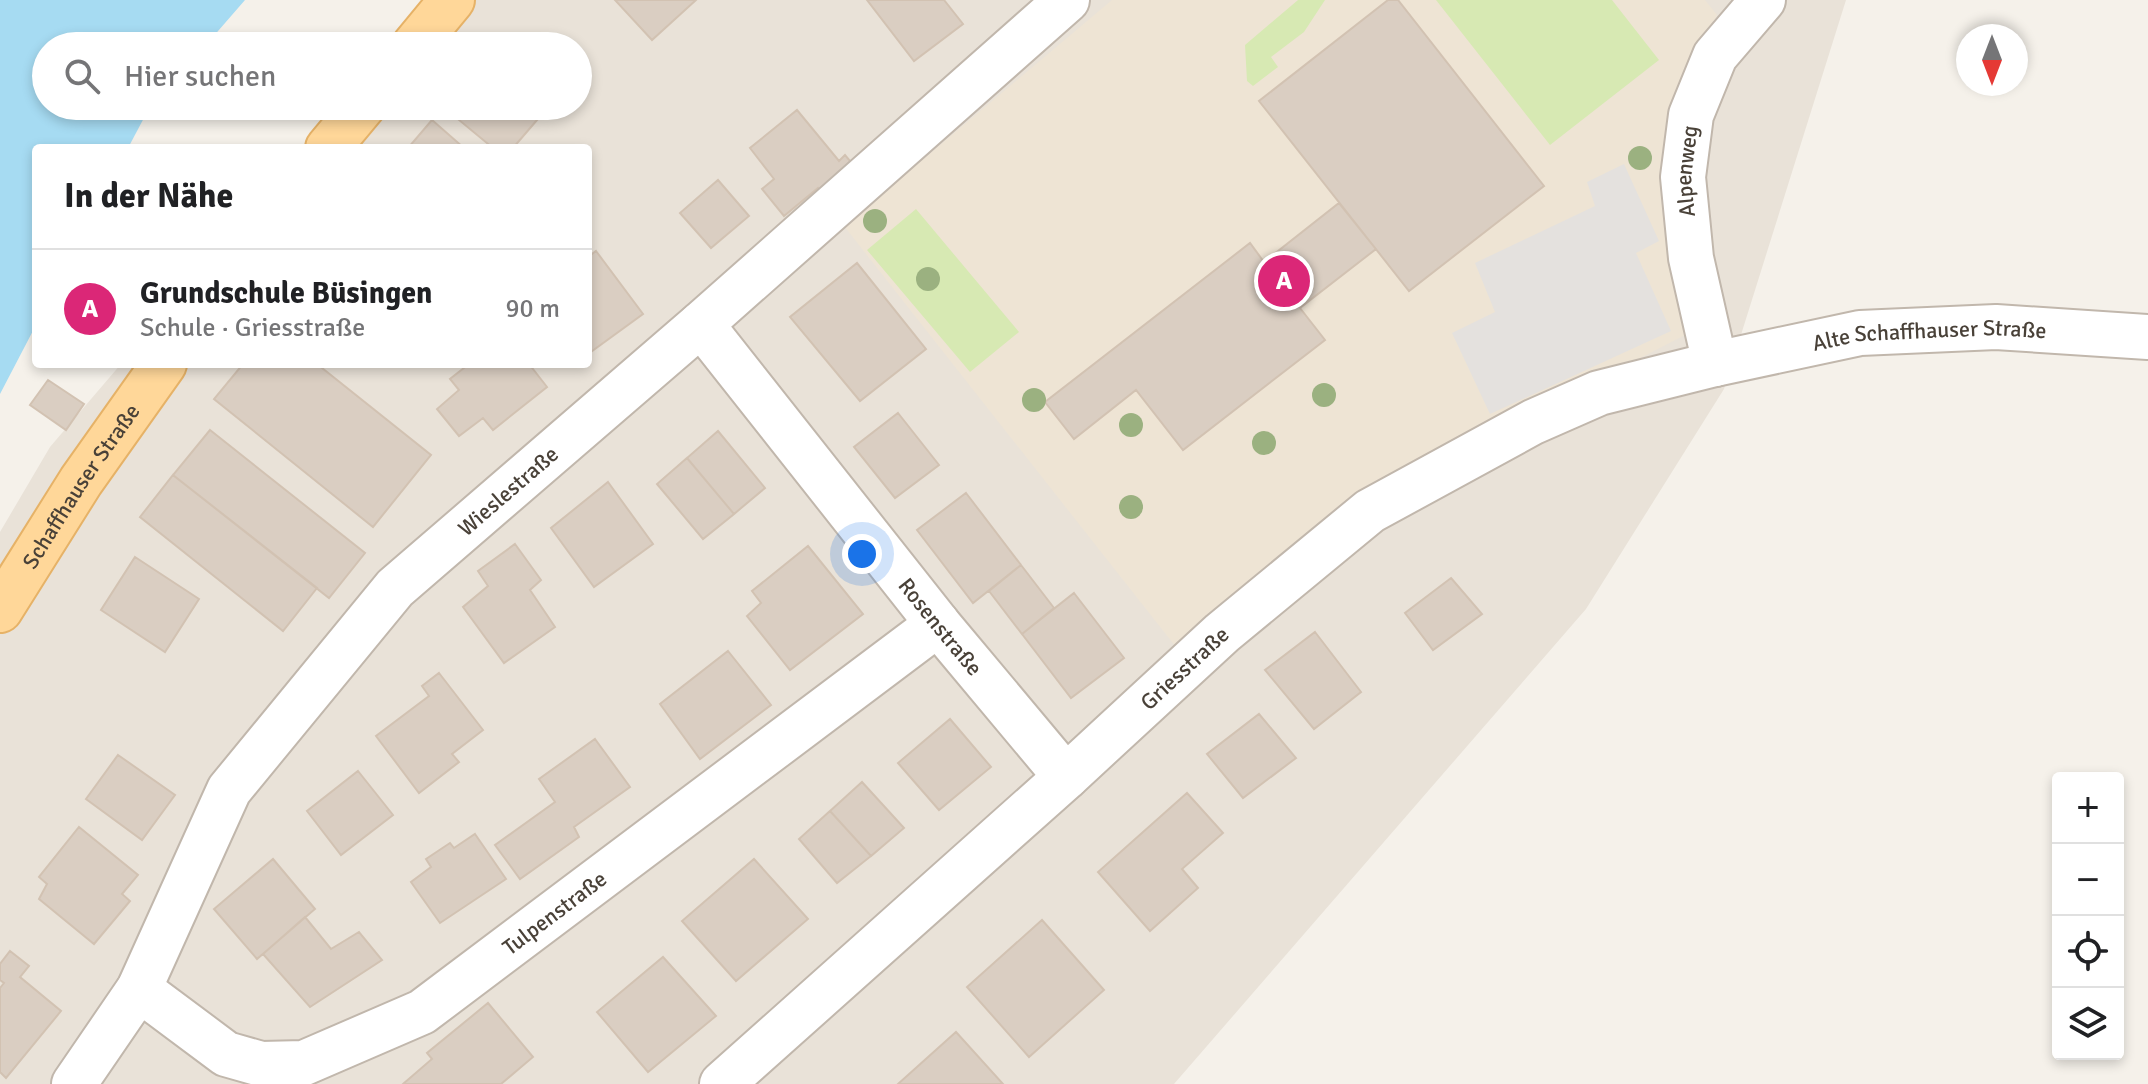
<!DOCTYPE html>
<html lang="de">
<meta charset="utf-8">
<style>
body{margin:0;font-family:Signika,sans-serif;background:#f6f6f6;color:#202124}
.controls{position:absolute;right:24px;bottom:24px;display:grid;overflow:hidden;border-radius:8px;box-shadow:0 4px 12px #0003}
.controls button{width:72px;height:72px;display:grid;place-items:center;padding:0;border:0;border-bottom:2px solid #e0e0e0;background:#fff;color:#202124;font:40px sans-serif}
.compass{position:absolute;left:1956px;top:24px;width:72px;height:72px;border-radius:50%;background:#fff;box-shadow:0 4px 12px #0003;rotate:180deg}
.you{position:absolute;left:862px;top:554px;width:28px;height:28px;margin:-20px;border:6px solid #fff;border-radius:50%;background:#1a73e8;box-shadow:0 0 0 12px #1a73e833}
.badge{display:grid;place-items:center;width:52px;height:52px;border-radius:50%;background:#db2777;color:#fff;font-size:26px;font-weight:700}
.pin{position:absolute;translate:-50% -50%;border:4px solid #fff;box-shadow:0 2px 8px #0006}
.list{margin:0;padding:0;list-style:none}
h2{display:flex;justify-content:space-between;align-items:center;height:104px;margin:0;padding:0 32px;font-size:34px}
h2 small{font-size:26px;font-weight:400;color:#757577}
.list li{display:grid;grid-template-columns:52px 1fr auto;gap:24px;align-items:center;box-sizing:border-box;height:120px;padding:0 32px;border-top:2px solid #e0e0e0}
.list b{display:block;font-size:30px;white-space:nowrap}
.list p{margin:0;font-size:26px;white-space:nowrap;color:#757577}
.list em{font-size:26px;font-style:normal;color:#757577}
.icon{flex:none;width:44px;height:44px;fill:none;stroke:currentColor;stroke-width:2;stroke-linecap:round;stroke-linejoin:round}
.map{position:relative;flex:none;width:2148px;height:1084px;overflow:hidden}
.search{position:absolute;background:#fff;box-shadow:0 4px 12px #0003;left:32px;top:32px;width:560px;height:88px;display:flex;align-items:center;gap:20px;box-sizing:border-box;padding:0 28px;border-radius:44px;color:#757577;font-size:30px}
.panel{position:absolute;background:#fff;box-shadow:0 4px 12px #0003;left:32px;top:144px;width:560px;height:224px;border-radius:8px}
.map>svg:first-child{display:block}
</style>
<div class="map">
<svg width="2148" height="1084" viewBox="0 0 2148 1084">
<rect width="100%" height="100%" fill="#f5f1ea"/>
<!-- residential -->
<path fill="#e9e2d8" d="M432 0H1846L1724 389 1586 609 1174 1084H0V532L50 447 121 364H588V148H305L341 106H578V46H393Z"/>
<!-- education -->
<path fill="#eee4d4" d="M1112 0H1705L1717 15 1666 120 1685 335 1370 497 1176 647 844 226Z"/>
<!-- green -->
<path fill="#d7e9b3" d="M1298 0H1325L1304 32 1271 57 1278 67 1253 86 1247 81 1245 45Z
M1436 0H1612L1659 60 1550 145Z
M916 209 1019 332 970 372 867 250Z"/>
<!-- parking -->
<path fill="#e4e1de" d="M1624 164 1659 241 1636 253 1671 331 1490 414 1452 333 1495 312 1475 263 1595 206 1587 182Z"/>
<!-- water -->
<path fill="#a6dbf2" d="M0 0H245L205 46H46V106H154L145 116 128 148H36V325L0 394Z"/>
<!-- building -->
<path fill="#dacec2" stroke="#d2c2b2" stroke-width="2" d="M615 0H696L652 40Z
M867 0H944L963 24 914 61Z
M1388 0H1398L1544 186 1409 291 1259 101Z
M471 106H520L537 120 513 148H493L459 120Z
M797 110 839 161 845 155 856 168 823 195 818 188 784 216 762 189 774 179 750 148Z
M432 120 464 148H408Z
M718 180 749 216 711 248 680 213Z
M1339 203 1376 249 1300 308 1325 340 1183 450 1136 390 1074 439 1045 402 1250 243 1264 262Z
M596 251 643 314 588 354V257Z
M857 263 926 349 860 401 790 317Z
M243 364H317L431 455 373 527 214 399Z
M469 364H529L547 387 493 430 483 418 459 436 437 409 459 390 450 379Z
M48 380 84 404 66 430 30 405Z
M898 413 939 465 895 498 854 447Z
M210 430 365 553 329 598 173 475Z
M718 431 765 488 734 514 687 458Z
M687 458 734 514 703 539 657 484Z
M173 475 317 588 283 631 140 517Z
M608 482 653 544 594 587 551 528Z
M966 493 1021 565 973 603 917 530Z
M515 544 541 580 530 590 555 627 504 663 463 607 488 586 478 571Z
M808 546 863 614 790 670 747 616 761 603 752 591Z
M135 557 199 599 165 652 101 610Z
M1021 565 1054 608 1022 634 989 591Z
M1451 578 1482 614 1433 650 1405 613Z
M1074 593 1124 658 1071 698 1022 634Z
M1315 632 1361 692 1314 729 1265 670Z
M728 651 771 705 700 759 660 704Z
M439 673 483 730 452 754 459 762 419 793 376 736 429 696 422 686Z
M1259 714 1296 758 1243 798 1207 754Z
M950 719 991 767 939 810 898 763Z
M595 739 630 787 574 827 579 837 520 879 495 845 555 802 539 779Z
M118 755 175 795 142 840 86 799Z
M358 771 393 815 341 855 307 811Z
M862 782 904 828 871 856 830 811Z
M1187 793 1223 833 1182 869 1198 888 1150 931 1098 872Z
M830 811 871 856 837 883 799 839Z
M79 827 138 875 122 894 130 901 94 944 39 899 47 884 39 877Z
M475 834 506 879 440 923 411 882 431 867 426 859 450 843 454 848Z
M273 859 315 909 257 959 214 909Z
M754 859 808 919 736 981 682 921Z
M305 917 331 949 359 932 382 960 310 1007 263 954Z
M1042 920 1104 990 1029 1057 967 987Z
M10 951 29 966 20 977 61 1011 6 1078 0 1072V988L4 983 0 980V964Z
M663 957 716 1016 648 1072 597 1012Z
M488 1003 533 1057 501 1084H403L432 1059 427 1053Z
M956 1032 1003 1084H898Z"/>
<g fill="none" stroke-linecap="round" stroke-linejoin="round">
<!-- minor casing -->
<g stroke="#c1b7ac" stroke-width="48">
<g id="minor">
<path id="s1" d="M701 324 938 624 1066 777"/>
<path id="s2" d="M1715 364 1691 258 1683 177 1691 115 1715 56 1763 0"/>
<path id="s3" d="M139 989 226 1054 261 1064 304 1063 422 1012 938 624"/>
<path id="s4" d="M74 1084 139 989 229 790 395 588 701 324 1067 0"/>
<path id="s5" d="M722 1084 1066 777 1222 633 1370 511 1533 422 1599 393 1715 364 1860 333 1996 327 2148 337"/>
</g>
</g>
<!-- major casing -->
<g stroke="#e6b267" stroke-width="48">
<g id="major">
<path d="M414 46 452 0"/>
<path d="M328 148 363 106"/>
<path id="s6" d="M0 610 81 481 164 364"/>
</g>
</g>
<!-- minor -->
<use href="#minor" stroke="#fff" stroke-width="44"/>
<!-- major -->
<use href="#major" stroke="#ffd799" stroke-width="44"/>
</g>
<!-- trees -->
<g fill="#9bb180">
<circle cx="1640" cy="158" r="12"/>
<circle cx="875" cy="221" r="12"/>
<circle cx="928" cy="279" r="12"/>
<circle cx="1324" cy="395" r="12"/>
<circle cx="1034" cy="400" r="12"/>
<circle cx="1131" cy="425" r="12"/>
<circle cx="1264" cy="443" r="12"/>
<circle cx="1131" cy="507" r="12"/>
</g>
<g text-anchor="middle" stroke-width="6" stroke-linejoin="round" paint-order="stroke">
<!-- street labels -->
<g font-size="22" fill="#494138" stroke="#fff">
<text dy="8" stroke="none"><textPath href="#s2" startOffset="196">Alpenweg</textPath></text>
<text dy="8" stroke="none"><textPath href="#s5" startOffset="1460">Alte Schaffhauser Straße</textPath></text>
<text dy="8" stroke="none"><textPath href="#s6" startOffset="148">Schaffhauser Straße</textPath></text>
<text dy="8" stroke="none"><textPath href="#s4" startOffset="744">Wieslestraße</textPath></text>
<text dy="8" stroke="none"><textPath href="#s1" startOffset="386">Rosenstraße</textPath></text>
<text dy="8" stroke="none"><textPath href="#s5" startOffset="622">Griesstraße</textPath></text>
<text dy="8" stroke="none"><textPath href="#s3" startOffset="482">Tulpenstraße</textPath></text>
</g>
</g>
</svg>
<div class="controls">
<button>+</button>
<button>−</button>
<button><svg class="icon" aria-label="locate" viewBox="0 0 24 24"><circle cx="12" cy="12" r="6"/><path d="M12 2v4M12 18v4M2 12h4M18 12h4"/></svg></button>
<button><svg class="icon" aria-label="layers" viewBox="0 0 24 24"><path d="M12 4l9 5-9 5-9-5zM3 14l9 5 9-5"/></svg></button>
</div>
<svg class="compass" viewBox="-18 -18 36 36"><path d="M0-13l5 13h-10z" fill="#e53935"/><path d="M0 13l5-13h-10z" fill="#757577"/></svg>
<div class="you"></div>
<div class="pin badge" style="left:1284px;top:281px">A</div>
<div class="search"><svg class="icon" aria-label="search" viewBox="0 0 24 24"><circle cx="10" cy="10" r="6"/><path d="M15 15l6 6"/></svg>Hier suchen</div>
<section class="panel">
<h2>In der Nähe<small></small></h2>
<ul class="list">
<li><span class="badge">A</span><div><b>Grundschule Büsingen</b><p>Schule · Griesstraße</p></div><em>90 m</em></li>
</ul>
</section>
</div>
